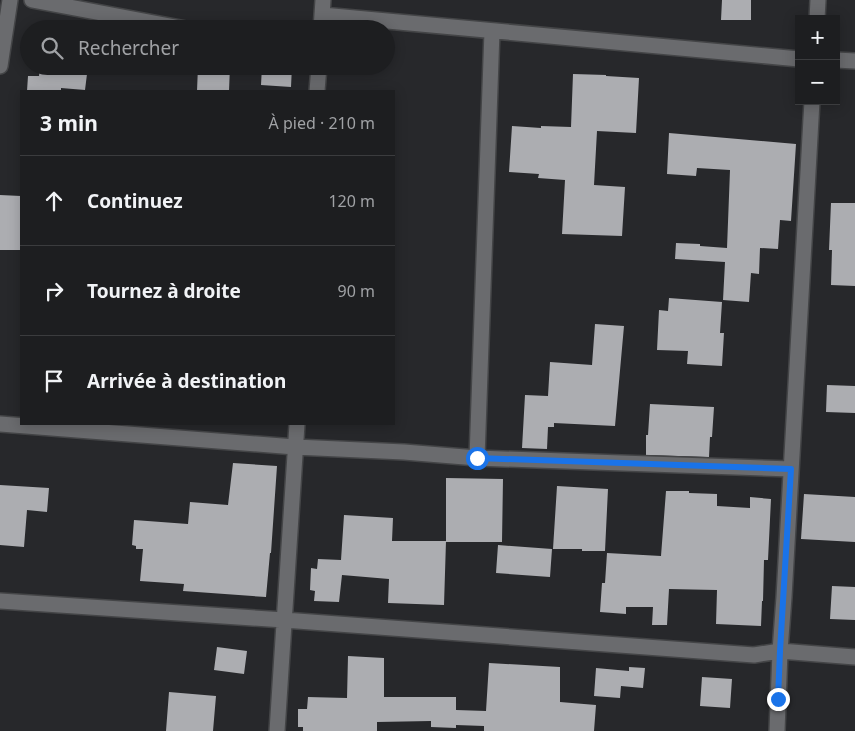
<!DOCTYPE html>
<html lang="fr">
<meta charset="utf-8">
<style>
body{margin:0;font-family:"Noto Sans",sans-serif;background:#2a2b2d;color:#f1f3f6}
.controls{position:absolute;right:15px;top:15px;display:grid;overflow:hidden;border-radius:0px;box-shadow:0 2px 12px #0003}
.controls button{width:45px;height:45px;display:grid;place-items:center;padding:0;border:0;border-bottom:1px solid #3b3c3e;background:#1d1e20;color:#f1f3f6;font:25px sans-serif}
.stop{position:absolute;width:15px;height:15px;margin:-11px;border:4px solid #1a73e8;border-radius:50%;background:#fff}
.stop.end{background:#1a73e8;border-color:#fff;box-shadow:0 1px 5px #0008}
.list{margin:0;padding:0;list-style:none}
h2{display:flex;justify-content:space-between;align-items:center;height:65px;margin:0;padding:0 20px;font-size:21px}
h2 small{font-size:16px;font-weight:400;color:#a0a2a5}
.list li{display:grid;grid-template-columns:32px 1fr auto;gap:15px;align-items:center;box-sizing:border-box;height:90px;padding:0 20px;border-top:1px solid #3b3c3e}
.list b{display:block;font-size:19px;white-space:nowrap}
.list em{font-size:16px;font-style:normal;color:#a0a2a5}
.icon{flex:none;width:28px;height:28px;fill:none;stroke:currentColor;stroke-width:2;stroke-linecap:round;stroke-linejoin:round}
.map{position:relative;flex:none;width:855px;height:731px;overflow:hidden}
.search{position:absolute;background:#1d1e20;box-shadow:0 2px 12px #0003;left:20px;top:20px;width:375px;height:55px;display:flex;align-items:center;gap:12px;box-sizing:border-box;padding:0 18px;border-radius:28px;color:#a0a2a5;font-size:19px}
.panel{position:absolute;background:#1d1e20;box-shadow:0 2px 12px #0003;left:20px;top:90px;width:375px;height:335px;border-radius:0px}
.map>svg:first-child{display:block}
</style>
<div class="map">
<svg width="855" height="731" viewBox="0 0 855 731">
<rect width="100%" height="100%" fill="#27282b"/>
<!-- building -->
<path fill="#acadb1" d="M722 0H751V20H721Z
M40 66H88L85 90 61 88V91H27L28 76H39Z
M198 66H230L229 91H197Z
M262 66H292L291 87 261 85Z
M573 74 606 75V76L639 78 636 133 597 131 594 185 625 187 622 236 562 234 565 180 538 178 539 174 509 172 512 126 541 128V126L571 127Z
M669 133 796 144 791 221 780 220 778 249 760 248 759 274 751 273 749 302 723 300 725 262 675 259 676 243 700 244V246L727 248 730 170 697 168 696 176 667 174Z
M0 195 21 196V250H0Z
M831 203H855V286L831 285 832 250H829Z
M669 298 722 302 720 333H724L722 366 687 364 688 351 657 350 659 310 668 311Z
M595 324 624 326 615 426 554 423V427H548L547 449 522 448 525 395 548 396 550 362 592 365Z
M827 385 855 386V413L826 412Z
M650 404 714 407 712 437H710L709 457 646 455V435H648Z
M233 463 277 466 271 553H270L266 597 183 591 184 584 140 581 143 549H136V546L132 545 134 520 188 524 190 502 228 505Z
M446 478 503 479 502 542H446Z
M0 485 49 488 47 512 27 510 24 547 0 545Z
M557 486 608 489 605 551H582V549H553Z
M666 491H689V493L717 494V506L750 508V497L771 499 768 560H764L763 601H762L761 626 716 624 717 590 669 589 667 625H652L653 607H626V614L600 612 602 583H605L607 553 661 556Z
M804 494 855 497V542L801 539Z
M344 515 393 518 392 541H446L444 605 388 603 389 579 342 575 339 602 314 601 315 591 310 590 311 568 317 569 318 559 341 560Z
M498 545 552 549 550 577 496 573Z
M832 586 855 587V620L830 619Z
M217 647 247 651 244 674 214 670Z
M348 656 384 658V697H456V710L486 711 489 663 560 667V702L596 705 594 731H484V726L456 725V728L431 727V721L377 722V731H303V727H298V709H307L308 697 347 698Z
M629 667 645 668 643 688 621 686 620 698 594 696 596 668 629 671Z
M702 677 732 679 730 708 700 706Z
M169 692 216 696 213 731H166Z"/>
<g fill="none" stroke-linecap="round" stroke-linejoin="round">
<!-- street casing -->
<g stroke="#444547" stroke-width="18">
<path id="street" d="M32 0 186 29
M322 15 799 59
M817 19 818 0
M321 29 323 0
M836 60 855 61
M0 66 10 0
M317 91 319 66
M0 424 295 447 404 452 477 458 791 469
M477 458 492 31
M0 601 284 620 754 655 780 651 855 657
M277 731 297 424
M777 731 780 651 784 597 812 101"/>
</g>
<!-- street -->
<use href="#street" stroke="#6a6b6e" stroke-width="15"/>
</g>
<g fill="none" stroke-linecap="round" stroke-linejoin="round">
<!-- route -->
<path stroke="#1a73e8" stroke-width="6" d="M477 458 791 469 780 651 778 699"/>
</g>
</svg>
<div class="controls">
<button>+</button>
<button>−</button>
</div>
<div class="stop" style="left:477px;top:458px"></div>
<div class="stop end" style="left:778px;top:699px"></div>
<div class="search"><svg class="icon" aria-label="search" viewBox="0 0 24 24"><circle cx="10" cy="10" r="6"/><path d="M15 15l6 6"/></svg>Rechercher</div>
<section class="panel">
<h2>3 min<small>À pied · 210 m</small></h2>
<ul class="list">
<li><svg class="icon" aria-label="ahead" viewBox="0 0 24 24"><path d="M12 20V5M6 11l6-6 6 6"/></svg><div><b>Continuez</b></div><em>120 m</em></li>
<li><svg class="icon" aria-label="right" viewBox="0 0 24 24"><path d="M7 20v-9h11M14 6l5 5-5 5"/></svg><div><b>Tournez à droite</b></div><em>90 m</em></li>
<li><svg class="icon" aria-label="arrive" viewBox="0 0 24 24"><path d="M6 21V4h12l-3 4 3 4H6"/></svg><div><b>Arrivée à destination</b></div></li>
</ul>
</section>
</div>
